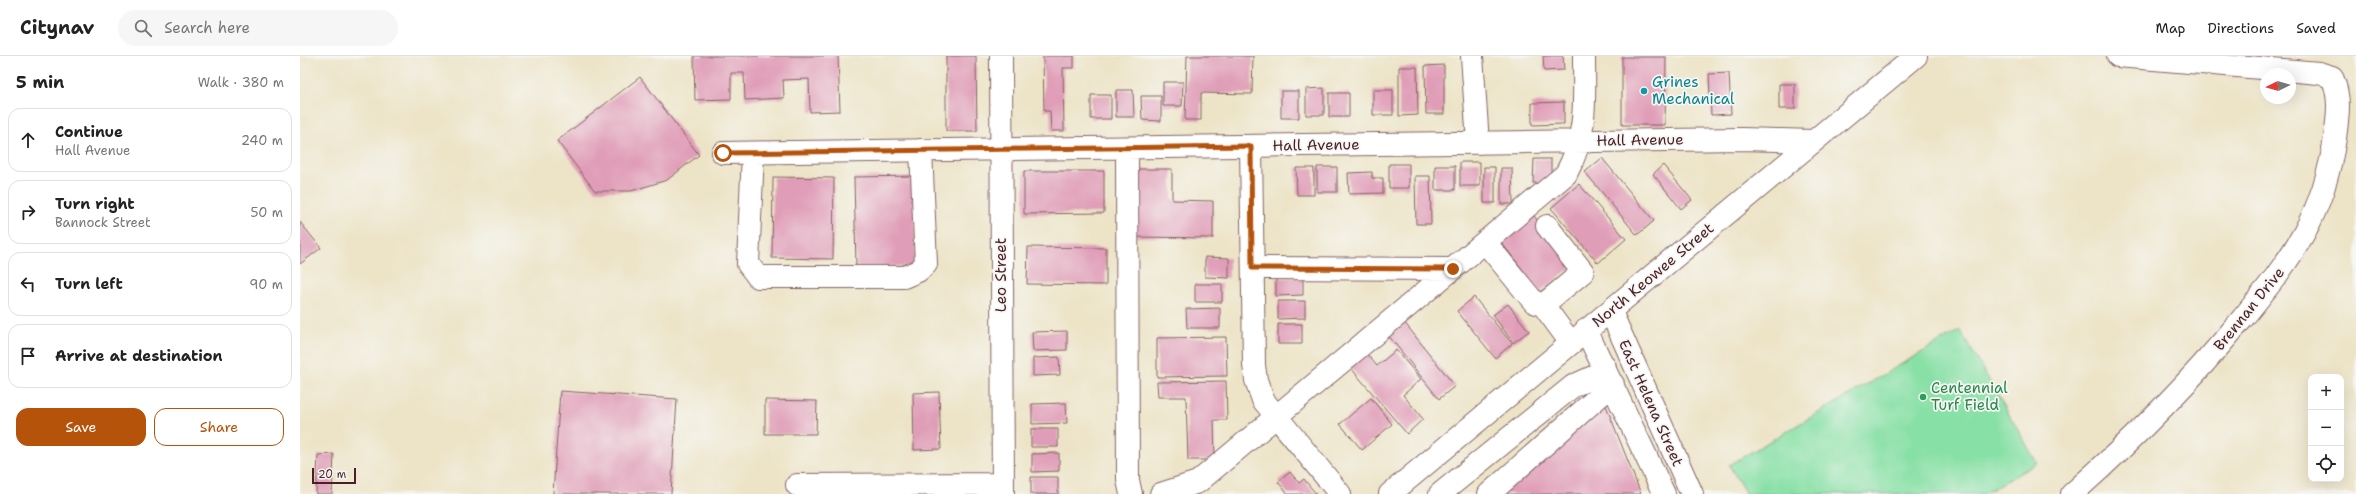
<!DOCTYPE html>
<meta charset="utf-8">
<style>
body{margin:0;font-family:"Shantell Sans",sans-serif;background:#f6f6f6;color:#222}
.controls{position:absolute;right:12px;bottom:12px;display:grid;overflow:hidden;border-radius:8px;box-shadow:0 4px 16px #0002}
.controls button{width:36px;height:36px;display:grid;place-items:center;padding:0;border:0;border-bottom:1px solid #e0e0e0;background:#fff;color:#222;font:20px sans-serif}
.compass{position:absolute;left:1960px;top:12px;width:36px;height:36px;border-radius:50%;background:#fff;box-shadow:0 4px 16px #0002;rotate:265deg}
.scale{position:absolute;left:12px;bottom:10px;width:44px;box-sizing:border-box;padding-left:4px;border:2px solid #4a1f2b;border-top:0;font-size:11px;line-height:14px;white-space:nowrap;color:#4a1f2b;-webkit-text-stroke:3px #f6f6f2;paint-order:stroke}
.stop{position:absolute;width:12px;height:12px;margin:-9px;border:3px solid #b45309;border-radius:50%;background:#fff}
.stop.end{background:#b45309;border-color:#fff;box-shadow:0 1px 4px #0008}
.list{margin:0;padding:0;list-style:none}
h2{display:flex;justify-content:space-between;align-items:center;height:52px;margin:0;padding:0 16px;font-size:17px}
h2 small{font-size:13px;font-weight:400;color:#767676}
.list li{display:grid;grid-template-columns:26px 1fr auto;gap:12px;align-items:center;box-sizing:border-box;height:64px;margin:0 8px 8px;padding:0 8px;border:1px solid #e0e0e0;border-radius:12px}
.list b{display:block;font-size:15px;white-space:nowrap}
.list p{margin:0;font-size:13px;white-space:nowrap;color:#767676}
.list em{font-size:13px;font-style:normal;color:#767676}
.actions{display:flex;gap:8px;padding:12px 16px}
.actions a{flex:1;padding:9px 0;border:1px solid #b45309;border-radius:12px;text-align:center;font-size:14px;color:#b45309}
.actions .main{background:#b45309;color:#fff}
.icon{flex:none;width:22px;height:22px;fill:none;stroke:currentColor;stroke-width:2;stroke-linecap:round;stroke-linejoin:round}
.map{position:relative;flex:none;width:2056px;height:438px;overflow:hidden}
header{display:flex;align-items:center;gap:24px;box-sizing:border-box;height:56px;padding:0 20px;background:#fff;border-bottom:1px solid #e0e0e0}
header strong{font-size:19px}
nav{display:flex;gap:22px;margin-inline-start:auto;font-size:14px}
.search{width:280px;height:36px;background:#f6f6f6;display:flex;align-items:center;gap:10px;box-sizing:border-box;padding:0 14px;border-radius:22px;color:#767676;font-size:15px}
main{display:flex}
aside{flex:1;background:#fff}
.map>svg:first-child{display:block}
</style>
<header>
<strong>Citynav</strong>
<div class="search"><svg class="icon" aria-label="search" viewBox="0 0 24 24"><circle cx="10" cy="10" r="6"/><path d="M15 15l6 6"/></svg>Search here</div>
<nav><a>Map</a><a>Directions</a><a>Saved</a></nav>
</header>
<main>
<aside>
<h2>5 min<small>Walk · 380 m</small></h2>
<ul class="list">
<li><svg class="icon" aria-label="ahead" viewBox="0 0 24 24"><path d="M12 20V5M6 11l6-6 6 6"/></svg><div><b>Continue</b><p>Hall Avenue</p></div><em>240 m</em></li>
<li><svg class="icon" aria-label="right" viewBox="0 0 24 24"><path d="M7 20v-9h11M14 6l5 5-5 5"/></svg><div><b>Turn right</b><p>Bannock Street</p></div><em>50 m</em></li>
<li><svg class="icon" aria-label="left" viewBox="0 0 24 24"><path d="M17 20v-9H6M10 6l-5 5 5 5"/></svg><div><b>Turn left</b></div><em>90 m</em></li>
<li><svg class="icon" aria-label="arrive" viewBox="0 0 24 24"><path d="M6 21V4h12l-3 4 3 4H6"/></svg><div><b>Arrive at destination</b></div></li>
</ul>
<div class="actions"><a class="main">Save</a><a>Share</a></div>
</aside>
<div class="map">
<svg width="2056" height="438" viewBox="0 0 2056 438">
<rect width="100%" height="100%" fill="#f6f6f2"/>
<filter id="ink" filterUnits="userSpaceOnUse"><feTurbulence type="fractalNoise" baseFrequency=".025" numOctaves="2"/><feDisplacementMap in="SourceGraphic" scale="8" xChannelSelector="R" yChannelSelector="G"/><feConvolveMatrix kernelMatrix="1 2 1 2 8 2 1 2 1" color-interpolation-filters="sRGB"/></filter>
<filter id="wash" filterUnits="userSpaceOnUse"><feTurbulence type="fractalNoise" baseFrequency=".012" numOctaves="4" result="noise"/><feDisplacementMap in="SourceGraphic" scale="16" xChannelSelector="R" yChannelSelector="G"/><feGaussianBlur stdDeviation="0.9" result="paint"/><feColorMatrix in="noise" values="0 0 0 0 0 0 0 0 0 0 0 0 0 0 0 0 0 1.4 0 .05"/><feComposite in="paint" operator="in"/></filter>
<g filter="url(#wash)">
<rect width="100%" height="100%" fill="#ede4c8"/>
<!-- green -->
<path fill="#87e0a5" stroke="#688068" d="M1660 274 1737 407 1684 438H1446L1429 409Z"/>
<g id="blocks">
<!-- building -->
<path fill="#e09db7" d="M394 0H538L540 55 510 56 509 23 483 24 484 42 445 44 444 17H431V43L395 44Z
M646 0H676L677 75H646Z
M743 0H774V12H763L764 75H751L750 55H744Z
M887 0H953L952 38 901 37V64H885Z
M1243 0H1263L1264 14 1244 15Z
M1322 1H1366L1365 69H1322Z
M1144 9V58H1126L1125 10Z
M1099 11H1117L1118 59 1099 60Z
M1429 17 1431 58 1411 59 1409 18Z
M340 21 399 99 367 124 331 135H295L257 85Z
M863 26H883L882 50H863Z
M1479 28H1495V53H1479Z
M1024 32V59H1006V33Z
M816 34H833L834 61H816Z
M1073 34H1093V59H1073Z
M981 35H999V62H981Z
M1029 37H1049V61H1029Z
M791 39H811V63H791Z
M841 40H861V65L842 64Z
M1264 46V68L1232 69V47Z
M1302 102 1354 165 1337 179 1285 116Z
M1234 103H1251V127H1233Z
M1160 106H1180V130H1160Z
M1089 108H1109V132H1089Z
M1363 109 1392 144 1381 153 1353 118Z
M1135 110H1155V134H1135Z
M1017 111H1037V136H1017Z
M1184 111H1195V147H1184Z
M996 112H1014V139H997Z
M1201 112H1212L1213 148H1201Z
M837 113H872V144L913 145V182L836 181Z
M724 115H804V157L724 158Z
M1072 116V122H1083V137L1049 138 1048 117Z
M614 120 616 210 556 211 554 121Z
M1115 120H1130L1131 168H1116Z
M473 121 534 122 533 203 472 202Z
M1279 128 1326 183 1298 207 1251 152Z
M1234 160 1273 210 1240 236 1201 186Z
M0 166 21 192 0 208Z
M728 191 806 192V229L727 228Z
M905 201 929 202V222L905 221Z
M1003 221V239L976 240V222Z
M895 228H922V246H895Z
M1174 241 1212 288 1195 302 1157 255Z
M978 245H1005V262L978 263Z
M1208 248 1229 275 1213 287 1193 259Z
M920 252V272H887L886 253Z
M1104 266 1155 330 1139 343 1088 279Z
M978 268H1002V288H978Z
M767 275V294L733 295 732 276Z
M926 281 927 320 857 321V282Z
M1096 294 1121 323 1103 339 1123 363 1107 378 1050 311 1066 297 1077 310Z
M759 301 760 319 733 320V302Z
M926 325 927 364H914L915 404H888L886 341H858L857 326Z
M260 335 377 343 371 438H253Z
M639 336 641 393 614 394 613 337Z
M1071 342 1092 368 1062 394 1040 368Z
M1303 342 1341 438H1197Z
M465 344 517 345 516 378H465Z
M766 347 767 367 732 368V348Z
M731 373H758V391H731Z
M759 397V415L732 416V398Z
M34 398 32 438H16L18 399Z
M990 416 999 427 1004 423 1016 438H988L978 426Z
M731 421H758V438H731Z"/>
</g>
</g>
<g filter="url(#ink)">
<use href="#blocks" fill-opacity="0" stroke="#836462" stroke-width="1"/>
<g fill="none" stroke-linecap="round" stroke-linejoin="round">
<!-- minor casing -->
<g stroke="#836462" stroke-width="24">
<path id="minor" d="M701 0 703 438
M1172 0 1178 87
M951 90 954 309 956 324 963 344 1040 438
M827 92 828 424 831 438
M423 97 1442 83 1513 85
M453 97 448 208 458 221H604L618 215 626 208 621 94
M1247 170 1283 216 1243 249 1271 287
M1185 186 1234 246 1243 249
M953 212 1153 213
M1311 256 1392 438
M1286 274 1364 438
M497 429 703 428
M861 438 898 426 1266 118C1288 77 1284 45 1284 0
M1140 438 1273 330 1295 320 1305 311
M1189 438 1313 328
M1772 438C1833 384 1890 326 1942 263 1964 236 1987 208 2004 177 2020 148 2030 115 2035 82 2038 59 2041 42 2032 21L2019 17 1818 0"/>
</g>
<!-- major casing -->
<g stroke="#836462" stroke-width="24">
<path id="major" d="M1090 438 1616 0"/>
</g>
<!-- minor -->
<use href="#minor" stroke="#fff" stroke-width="22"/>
<!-- major -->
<use href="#major" stroke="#fff" stroke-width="22"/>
</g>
</g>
<g fill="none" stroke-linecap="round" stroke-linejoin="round" filter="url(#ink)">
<!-- route -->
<path stroke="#b45309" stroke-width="5" d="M423 97 951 90 952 212 1153 213"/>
</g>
<!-- markers -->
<circle fill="#0f9aa8" stroke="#f6f6f2" stroke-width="1.5" cx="1344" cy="35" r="4"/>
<circle fill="#2e9e5b" stroke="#f6f6f2" stroke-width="1.5" cx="1623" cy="341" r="4"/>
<g text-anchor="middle" stroke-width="3.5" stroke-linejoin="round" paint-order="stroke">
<!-- culture labels -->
<g font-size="15" fill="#0d838f" stroke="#f6f6f2" text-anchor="start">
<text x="1352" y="31">Grines<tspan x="1352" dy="17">Mechanical</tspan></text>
</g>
<!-- street labels -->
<g font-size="15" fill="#4a1f2b" stroke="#f6f6f2">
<text transform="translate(1340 84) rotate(-1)" y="5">Hall Avenue</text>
<text transform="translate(1016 89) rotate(-1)" y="5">Hall Avenue</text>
<text transform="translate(701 219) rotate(-90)" y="5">Leo Street</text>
<text transform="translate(1353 219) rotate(-40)" y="5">North Keowee Street</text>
<text transform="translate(1949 253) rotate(-51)" y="5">Brennan Drive</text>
<text transform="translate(1351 347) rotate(66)" y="5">East Helena Street</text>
</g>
<!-- leisure labels -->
<g font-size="15" fill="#27864d" stroke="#f6f6f2" text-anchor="start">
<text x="1631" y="337">Centennial<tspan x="1631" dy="17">Turf Field</tspan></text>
</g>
</g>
</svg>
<div class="controls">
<button>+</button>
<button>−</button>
<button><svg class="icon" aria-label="locate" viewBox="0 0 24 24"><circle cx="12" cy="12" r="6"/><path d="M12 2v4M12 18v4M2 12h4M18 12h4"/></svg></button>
</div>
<svg class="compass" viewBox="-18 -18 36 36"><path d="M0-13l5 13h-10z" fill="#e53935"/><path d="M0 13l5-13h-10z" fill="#767676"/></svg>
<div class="scale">20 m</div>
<div class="stop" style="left:423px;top:97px"></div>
<div class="stop end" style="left:1153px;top:213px"></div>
</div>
</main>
